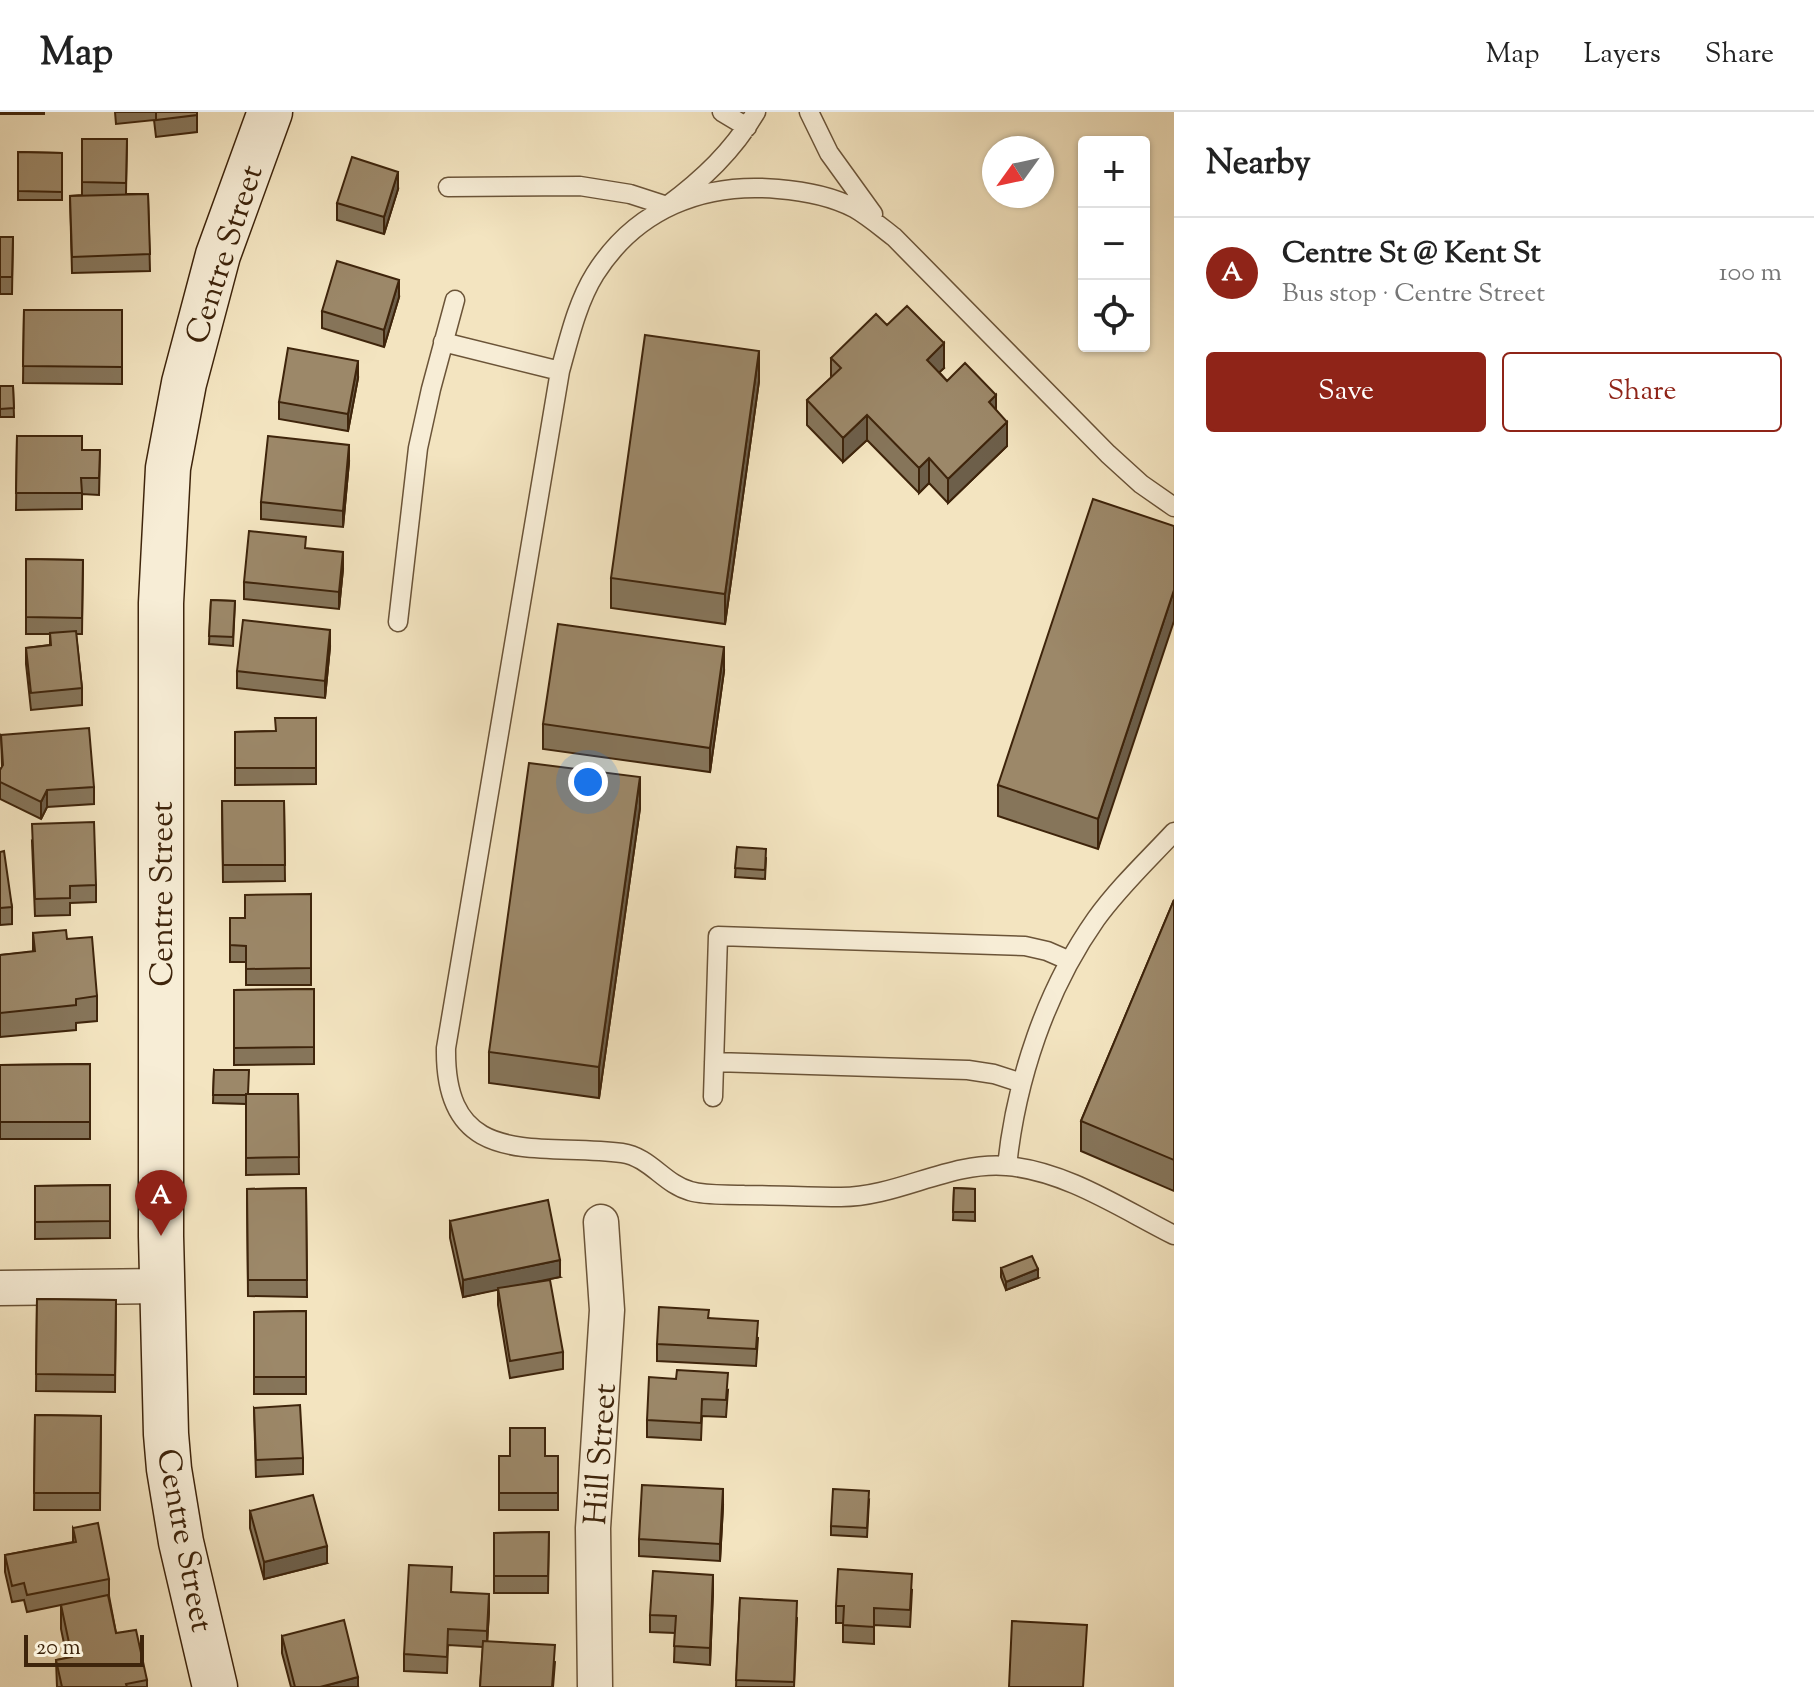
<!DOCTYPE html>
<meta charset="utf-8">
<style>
body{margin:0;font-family:"Sorts Mill Goudy",serif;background:#f6f6f6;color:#222}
.controls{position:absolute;right:24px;top:24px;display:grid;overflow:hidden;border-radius:8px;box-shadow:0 2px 6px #0004}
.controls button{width:72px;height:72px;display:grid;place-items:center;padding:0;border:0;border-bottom:2px solid #e0e0e0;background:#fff;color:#222;font:40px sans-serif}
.compass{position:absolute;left:982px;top:24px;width:72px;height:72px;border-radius:50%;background:#fff;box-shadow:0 2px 6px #0004;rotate:237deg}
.scale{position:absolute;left:24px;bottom:20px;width:120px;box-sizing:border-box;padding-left:8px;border:4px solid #3e240b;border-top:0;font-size:22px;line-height:28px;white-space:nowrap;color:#3e240b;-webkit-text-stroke:6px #f7edd6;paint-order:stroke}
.you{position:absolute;left:588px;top:670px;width:28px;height:28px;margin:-20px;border:6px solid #fff;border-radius:50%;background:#1a73e8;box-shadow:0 0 0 12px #1a73e833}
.badge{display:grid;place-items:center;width:52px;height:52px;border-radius:50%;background:#8f2418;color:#fff;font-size:26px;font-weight:700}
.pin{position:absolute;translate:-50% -66px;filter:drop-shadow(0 2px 4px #0008)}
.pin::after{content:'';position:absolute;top:42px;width:28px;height:24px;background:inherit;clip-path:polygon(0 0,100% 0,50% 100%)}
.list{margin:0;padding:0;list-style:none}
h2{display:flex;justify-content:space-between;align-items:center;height:104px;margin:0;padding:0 32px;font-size:34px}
h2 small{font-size:26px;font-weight:400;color:#767676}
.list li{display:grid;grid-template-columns:52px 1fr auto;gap:24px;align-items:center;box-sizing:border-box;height:112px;padding:0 32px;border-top:2px solid #e0e0e0}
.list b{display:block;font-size:30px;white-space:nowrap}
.list p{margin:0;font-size:26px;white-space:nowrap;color:#767676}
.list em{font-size:26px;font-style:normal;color:#767676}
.actions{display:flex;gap:16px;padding:24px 32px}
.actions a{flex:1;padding:18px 0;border:2px solid #8f2418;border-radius:8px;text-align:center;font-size:28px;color:#8f2418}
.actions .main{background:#8f2418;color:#fff}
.icon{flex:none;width:44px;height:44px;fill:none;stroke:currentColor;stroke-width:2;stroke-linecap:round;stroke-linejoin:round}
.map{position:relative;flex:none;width:1174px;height:1575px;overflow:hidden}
header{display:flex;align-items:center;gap:48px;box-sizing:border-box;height:112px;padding:0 40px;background:#fff;border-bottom:2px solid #e0e0e0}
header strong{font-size:38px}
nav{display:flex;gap:44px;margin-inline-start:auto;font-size:28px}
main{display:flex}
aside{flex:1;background:#fff}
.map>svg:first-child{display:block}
</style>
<header>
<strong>Map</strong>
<nav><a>Map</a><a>Layers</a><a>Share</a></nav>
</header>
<main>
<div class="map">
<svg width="1174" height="1575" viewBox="0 0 1174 1575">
<rect width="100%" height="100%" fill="#f3e4c0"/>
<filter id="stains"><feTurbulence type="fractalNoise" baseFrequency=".0025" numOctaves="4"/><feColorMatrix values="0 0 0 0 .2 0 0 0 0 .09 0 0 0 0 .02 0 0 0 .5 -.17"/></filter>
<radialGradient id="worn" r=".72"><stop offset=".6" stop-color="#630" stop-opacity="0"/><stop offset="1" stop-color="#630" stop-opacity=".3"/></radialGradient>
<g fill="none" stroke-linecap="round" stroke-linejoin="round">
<!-- service casing -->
<g stroke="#6b5438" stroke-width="21">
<path id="service" d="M722 0 747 15
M809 0 829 41 873 102
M448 75 580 74 630 82 667 94C703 67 733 39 756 0
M443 230 560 259
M1174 395 1141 372 1108 342 894 125C881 115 868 104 854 96 831 84 803 79 778 77 703 70 636 97 595 162 577 191 569 227 560 259L446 936C444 1060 538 1030 622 1041 650 1045 664 1072 690 1079 707 1084 727 1082 744 1083 776 1083 809 1085 841 1085 898 1085 950 1049 1007 1054 1066 1059 1122 1097 1174 1123
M398 510 418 336 431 277 455 188
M714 950 968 958 994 962 1022 971
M713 985 718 824 1025 834 1047 839 1070 849
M1007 1054C1016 968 1046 878 1096 807 1119 775 1148 748 1174 720"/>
</g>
<!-- minor casing -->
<g stroke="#6b5438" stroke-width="37">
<path id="minor" d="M0 1176 162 1174
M595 1575 593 1416 607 1198 601 1110"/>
</g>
<!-- secondary casing -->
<g stroke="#3e240b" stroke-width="47">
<path id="secondary" d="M215 1575 181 1430 169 1357 166 1322 161 1124V491L168 356 184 271 218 143 270 0"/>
</g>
<!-- service -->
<use href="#service" stroke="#f7edd6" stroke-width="18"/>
<!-- minor -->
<use href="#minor" stroke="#f7edd6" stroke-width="34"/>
<!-- secondary -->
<use href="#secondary" stroke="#f7edd6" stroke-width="44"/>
</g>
<!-- wall -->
<path fill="#86755a" stroke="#3e240b" stroke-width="2" d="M0 0H44V2H0Z
M115 0H197V20L156 25 154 8 116 12Z
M82 27H127L126 82H148L150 159 72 161 70 84 82 83Z
M18 40 62 41V88H18Z
M398 77 384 122 337 108V91Z
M0 125H13L12 182H0Z
M399 185 384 235 322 216V199Z
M24 198H122V272L23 271Z
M887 213 944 256 939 260 947 269 996 298 1007 334 948 391 929 371 919 381 867 328 843 350 807 313V288L831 266V246Z
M358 266 348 319 279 307V290Z
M759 269 725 512 611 496V466Z
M0 274H13L14 305H0Z
M17 324 82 338H100L99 383 82 382V397L16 398Z
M349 350 343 415 261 407V390Z
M1174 414 1098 737 998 704V673Z
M26 447 83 448 82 522H76L82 576V593L31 598 26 552V536L50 533V522H26Z
M343 457 339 497 244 487V470Z
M211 488 235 489 233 534 209 532Z
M330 535 325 586 237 576V559Z
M724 559 710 660 543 637V612Z
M316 606V672L235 673V620L276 619Z
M1 623 94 675V692L47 695 41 707 0 687V658L2 655Z
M222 689H284L285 769 223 770Z
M640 696 599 986 489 971V940Z
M32 729 96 773V790L70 791V803L35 804Z
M737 735 766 746 765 767 735 765Z
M0 740 12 795V812L0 813Z
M311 782V873H246V850H230V806H245Z
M1174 788V1079L1081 1039V1009Z
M33 821 67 827 97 884V909L76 911V918L0 925V843L33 840Z
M314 877V952L234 953V878Z
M90 952V1027H0V953Z
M214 958 248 982H298L299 1062 246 1063V992L213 991Z
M110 1073V1126L35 1127V1074Z
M306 1076 307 1185 248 1184 247 1077Z
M954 1076 975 1077V1109L953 1108Z
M450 1109 560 1165 523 1172 563 1240V1257L510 1266 498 1193V1177L463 1185 450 1126Z
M1001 1156 1038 1166 1006 1178 1001 1165Z
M37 1187 116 1188 115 1280 36 1279Z
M306 1199V1282H254V1200Z
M709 1206 758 1226 756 1254 657 1249V1232Z
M728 1278 726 1305 702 1304 701 1328 647 1325V1308Z
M254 1296 303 1346V1362L256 1365Z
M35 1303 101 1304 100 1398H34Z
M499 1344H558V1398H499Z
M869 1388 867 1425 831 1423V1414Z
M723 1394 720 1449 639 1444V1427Z
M250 1399 327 1451 264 1467 250 1416Z
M73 1416 109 1467V1484L116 1521 147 1568V1575H57L56 1548 67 1546 61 1517V1493L27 1500 24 1488 12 1490 5 1460V1443L73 1430Z
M549 1420 548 1481H494V1421Z
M912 1478 910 1515 874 1513V1532L843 1530V1511H836V1494Z
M713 1479 710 1553 674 1550 675 1521 650 1520V1503Z
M452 1480 489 1499 487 1530 555 1550 553 1575H480L483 1535 448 1533 447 1561 404 1559V1542Z
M740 1486 797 1506 794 1575H736Z
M282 1524 358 1575H291L282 1541Z"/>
<!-- shaded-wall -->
<path fill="#6d5f4a" stroke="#3e240b" stroke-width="2" d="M398 60V77L384 122V105Z
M399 168V185L384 235V218Z
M944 231V256L927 272V248Z
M759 239V269L725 512V482Z
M358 249V266L348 319V302Z
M996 283V308L989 290Z
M867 303V328L843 350V326Z
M1007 310V334L948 391V367Z
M349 333V350L343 415V399Z
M929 346V371L919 381V356Z
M343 440V457L339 497V480Z
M1174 478V509L1098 737V707Z
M330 518V535L325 586V569Z
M724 535V559L710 660V636Z
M640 665V696L599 986V955Z
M47 678V695L41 707V690Z
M560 1148V1165L463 1185V1168Z
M1038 1157V1166L1006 1178V1170Z
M723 1377V1394L720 1449V1432Z
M327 1434V1451L264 1467V1450Z
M713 1463V1479L710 1553V1536Z
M489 1482V1499L487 1535V1519Z
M358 1565V1575H320Z"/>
<!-- building -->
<path fill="#9c8869" stroke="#3e240b" stroke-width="2" d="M156 0H197V3L156 8Z
M82 27H127L126 71 82 70Z
M18 40 62 41V80L18 79Z
M352 45 398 60 384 105 337 91Z
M148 82 150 142 72 145 70 84Z
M0 125H13L12 165H0Z
M337 149 399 168 384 218 322 199Z
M907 194 944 231 927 248 947 269 965 251 996 283 989 290 1007 310 948 367 929 346 919 356 867 303 843 326 807 288 841 256 831 246 876 202 887 213Z
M24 198H122V255L23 254Z
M645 223 759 239 725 482 611 466Z
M288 236 358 249 348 302 279 290Z
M0 274H13L14 296 0 297Z
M17 324H82V338H100L99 366H81L82 381H16Z
M268 324 349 333 343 399 261 390Z
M1093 387 1174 414V478L1098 707 998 673Z
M249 419 306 425 305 436 343 440 339 480 244 470Z
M26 447 83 448 82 506 26 505Z
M211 488 235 489 233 525 209 524Z
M243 508 330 518 325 569 237 559Z
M558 512 724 535 710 636 543 612Z
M76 519 82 576 31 581 26 536 51 533 50 521Z
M275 606H316V656H235V620L276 619Z
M89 616 94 675 47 678 41 690 0 670V658L3 653 1 623Z
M529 651 640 665 599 955 489 940Z
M222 689H284L285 753H223Z
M94 710 96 773 70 774V786L35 787 32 712Z
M737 735 766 737 765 758 735 756Z
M4 739 12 795 0 796V740Z
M311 782V856L246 857V834L230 833V806H245V783Z
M1174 788V1048L1081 1009Z
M66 818 67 827 92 825 97 884 76 887V893L0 901V843L35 839 33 821Z
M314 877V935L234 936V878Z
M90 952V1010H0V953Z
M214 958H249L248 982H246V983H213Z
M246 982H298L299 1045 246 1046Z
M110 1073V1109L35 1110V1074Z
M306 1076 307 1168H248L247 1077Z
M954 1076 975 1077V1100H953Z
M548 1088 560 1148 463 1168 450 1109Z
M1032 1144 1038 1157 1006 1170 1001 1156Z
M550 1168 563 1240 510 1249 498 1176Z
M37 1187 116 1188 115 1263 36 1262Z
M659 1195 709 1198 708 1206 758 1209 756 1237 657 1232Z
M306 1199V1265H254V1200Z
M677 1258 728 1261 726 1288 702 1287 701 1311 647 1308 649 1265 676 1267Z
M300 1293 303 1346 256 1348 254 1296Z
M35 1303 101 1304 100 1381H34Z
M510 1316H545V1344H558V1381H499V1344H510Z
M642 1373 723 1377 720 1432 639 1427Z
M833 1377 869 1379 867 1416 831 1414Z
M313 1383 327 1434 264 1450 250 1399Z
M98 1411 109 1467 27 1483 24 1471 12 1474 5 1443 76 1430 73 1416Z
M549 1420 548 1464H494V1421Z
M409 1453 452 1455 451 1480 489 1482 487 1519 448 1517 447 1545 404 1542Z
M838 1457 912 1462 910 1498 874 1496V1515L843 1513 844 1494H836Z
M653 1459 713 1463 710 1536 674 1534 676 1504 650 1503Z
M108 1483 116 1521 136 1518 147 1568 126 1572 127 1575H62L56 1548 72 1545 61 1493Z
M740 1486 797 1489 794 1570 736 1568Z
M344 1508 358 1565 320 1575H295L282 1524Z
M1012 1509 1087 1513 1083 1575H1009Z
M483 1529 555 1533 552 1575H480Z"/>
<g text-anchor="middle" stroke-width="6" stroke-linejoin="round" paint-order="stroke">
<!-- street labels -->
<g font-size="32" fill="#3e240b" stroke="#f7edd6">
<text transform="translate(223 142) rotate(-72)" y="11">Centre Street</text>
<text transform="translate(161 782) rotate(-90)" y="11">Centre Street</text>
<text transform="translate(599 1342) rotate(-86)" y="11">Hill Street</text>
<text transform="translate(186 1428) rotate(79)" y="11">Centre Street</text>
</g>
</g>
<rect width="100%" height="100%" filter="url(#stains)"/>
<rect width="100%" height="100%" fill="url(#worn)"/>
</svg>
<div class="controls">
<button>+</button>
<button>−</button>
<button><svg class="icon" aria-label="locate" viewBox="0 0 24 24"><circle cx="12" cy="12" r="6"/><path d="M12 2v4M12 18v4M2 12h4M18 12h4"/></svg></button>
</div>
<svg class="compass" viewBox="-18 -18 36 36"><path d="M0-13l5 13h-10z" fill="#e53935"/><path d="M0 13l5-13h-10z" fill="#767676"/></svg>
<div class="scale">20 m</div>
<div class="you"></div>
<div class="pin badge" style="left:161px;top:1124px">A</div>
</div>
<aside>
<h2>Nearby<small></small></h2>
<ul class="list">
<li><span class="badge">A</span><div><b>Centre St @ Kent St</b><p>Bus stop · Centre Street</p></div><em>100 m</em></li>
</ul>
<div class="actions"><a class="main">Save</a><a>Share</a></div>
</aside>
</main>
